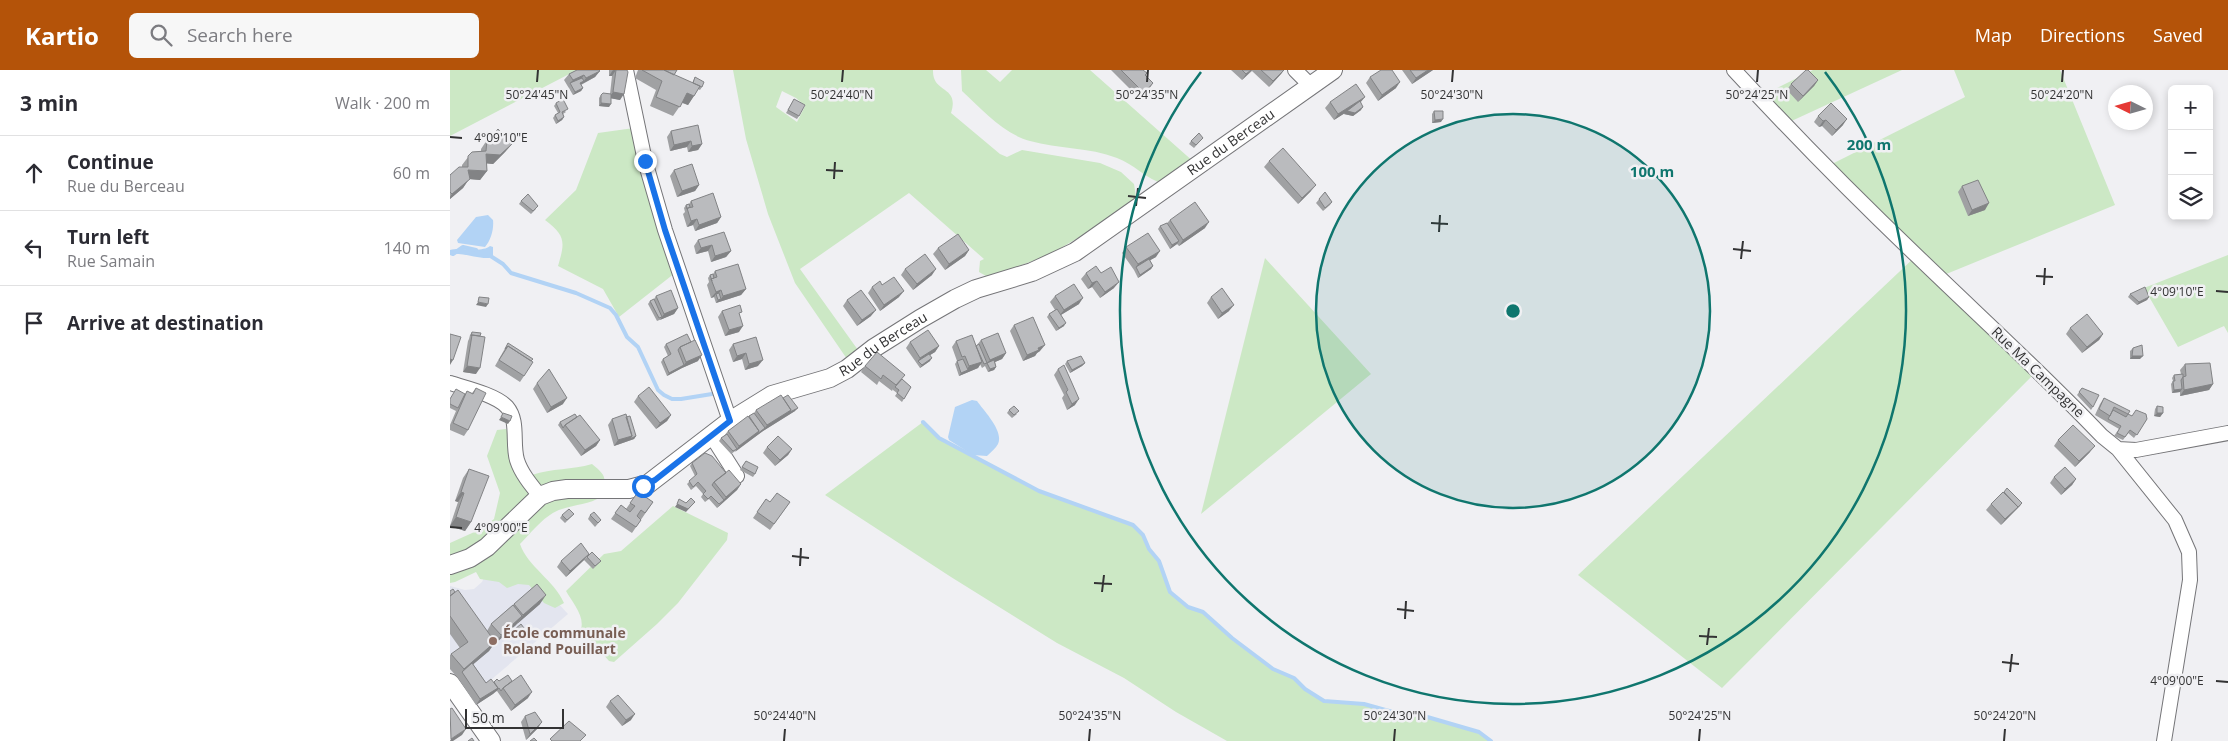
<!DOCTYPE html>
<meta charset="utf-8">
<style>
body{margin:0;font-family:"Open Sans",sans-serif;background:#f7f7f7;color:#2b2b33}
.controls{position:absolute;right:15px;top:15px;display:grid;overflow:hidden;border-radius:8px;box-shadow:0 2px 8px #0003}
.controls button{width:45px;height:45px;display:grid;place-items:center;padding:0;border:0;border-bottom:1px solid #e1e1e2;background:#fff;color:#2b2b33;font:25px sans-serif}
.compass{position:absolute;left:1658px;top:15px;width:45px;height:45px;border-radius:50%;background:#fff;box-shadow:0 2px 8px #0003;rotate:275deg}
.scale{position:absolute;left:15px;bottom:12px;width:99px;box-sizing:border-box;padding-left:5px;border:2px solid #333334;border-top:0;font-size:14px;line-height:18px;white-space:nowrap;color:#333334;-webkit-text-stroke:4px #f0f0f3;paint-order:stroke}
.stop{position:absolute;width:15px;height:15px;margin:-11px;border:4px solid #1a73e8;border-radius:50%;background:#fff}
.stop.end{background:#1a73e8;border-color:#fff;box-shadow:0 1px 5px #0008}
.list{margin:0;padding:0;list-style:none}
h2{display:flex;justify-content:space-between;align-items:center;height:65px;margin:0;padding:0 20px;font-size:21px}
h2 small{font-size:16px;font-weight:400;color:#7c7c81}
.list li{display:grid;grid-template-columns:32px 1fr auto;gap:15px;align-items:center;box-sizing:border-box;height:75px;padding:0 20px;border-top:1px solid #e1e1e2}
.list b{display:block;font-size:19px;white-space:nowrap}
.list p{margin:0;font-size:16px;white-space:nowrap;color:#7c7c81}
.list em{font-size:16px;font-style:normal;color:#7c7c81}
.icon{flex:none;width:28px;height:28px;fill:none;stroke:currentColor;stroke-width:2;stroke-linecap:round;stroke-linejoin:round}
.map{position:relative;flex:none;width:1778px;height:671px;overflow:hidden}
header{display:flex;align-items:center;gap:30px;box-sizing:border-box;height:70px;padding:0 25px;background:#b45309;color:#fff}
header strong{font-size:24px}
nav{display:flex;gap:28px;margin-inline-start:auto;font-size:18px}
.search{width:350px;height:45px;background:#f7f7f7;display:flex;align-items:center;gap:12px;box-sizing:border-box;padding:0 18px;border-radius:8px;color:#7c7c81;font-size:19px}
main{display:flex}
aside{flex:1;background:#fff}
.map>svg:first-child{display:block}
</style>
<header>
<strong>Kartio</strong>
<div class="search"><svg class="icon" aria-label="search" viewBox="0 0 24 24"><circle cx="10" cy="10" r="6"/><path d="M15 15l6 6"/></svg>Search here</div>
<nav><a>Map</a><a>Directions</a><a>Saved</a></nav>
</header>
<main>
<aside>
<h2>3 min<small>Walk · 200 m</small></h2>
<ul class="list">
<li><svg class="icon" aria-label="ahead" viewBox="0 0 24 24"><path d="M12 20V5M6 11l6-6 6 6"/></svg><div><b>Continue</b><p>Rue du Berceau</p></div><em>60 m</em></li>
<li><svg class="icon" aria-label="left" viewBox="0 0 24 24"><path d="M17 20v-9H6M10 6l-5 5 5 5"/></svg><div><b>Turn left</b><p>Rue Samain</p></div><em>140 m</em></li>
<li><svg class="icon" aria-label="arrive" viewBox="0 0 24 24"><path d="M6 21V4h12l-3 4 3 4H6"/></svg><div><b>Arrive at destination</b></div></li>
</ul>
</aside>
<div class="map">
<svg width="1778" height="671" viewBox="0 0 1778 671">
<rect width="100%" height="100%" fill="#f0f0f3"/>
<!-- built -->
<path fill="#e3e5ef" d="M71 493 118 544 21 627 0 599V516L15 520 24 519 32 512 36 503Z"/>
<!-- green -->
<path fill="#cce8c5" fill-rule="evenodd" d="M0 0H127L0 66Z
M283 0H483C482 24 510 15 501 43L550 84 557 87 572 80 650 93 671 102 684 114 687 133 599 185 550 203 536 206 529 202 530 191 534 189 459 123 350 199 408 280 397 289 345 213 318 144 296 69ZM332 21 346 28 355 36 347 52 326 37Z
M511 0H536L550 12 562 0H640L745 93 714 114C696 109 684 94 667 88 639 77 608 79 580 71 553 64 532 39 512 21Z
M1363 0H1452L1335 54 1309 27Z
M1504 0H1610L1665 135 1489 207 1588 300 1272 618 1128 505 1466 186 1376 97 1515 27Z
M184 58 225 203 169 247 153 219 108 196C115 172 116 166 95 150L126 120 148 63Z
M1778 185V263L1774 256 1728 277 1694 218Z
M815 188 921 304 751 444Z
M473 352 489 368 589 421 683 455 693 465 699 479 709 491 720 522 738 537 753 542 782 568 823 599 844 608 855 619 874 631 914 634 939 641 967 644 1029 662 1041 671H777L726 642 674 608 607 573 501 507 375 425Z
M56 359 64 370 74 401 82 405C102 398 122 400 142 394 157 406 156 408 152 426 139 435 126 434 112 439 95 444 82 462 70 474 78 497 104 510 114 533L105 538 94 533 79 515 68 514 57 518 49 512 30 509 26 502 5 512 0 513V473L31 459 44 449 50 423 37 386 47 360Z
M223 436 278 463 277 470 228 533 207 554 164 592 159 591 131 559C135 546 122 532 116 521L154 484 171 481Z"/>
<!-- water -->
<path fill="#b2d3f5" d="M38 145 43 150C44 159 41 170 35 177L8 173 7 170 26 147Z
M40 176 43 177V187C33 191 14 182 0 184V180C11 177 32 183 40 176Z
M522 330 527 331C534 341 554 361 548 374 546 378 541 382 537 386L523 385 499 370 498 367 505 337Z"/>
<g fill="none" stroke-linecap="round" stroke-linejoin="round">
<!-- stream -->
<path stroke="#b2d3f5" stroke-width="4" d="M0 183 3 184 13 177 26 180
M39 185 53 194 61 203 126 223 160 238 166 245 177 267 188 277 208 320 214 325 222 329H231L262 324
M473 352 489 368 589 421 683 455 693 465 699 479 709 491 720 522 738 537 753 542 782 568 823 599 844 608 855 619 874 631 914 634 939 641 967 644 1029 662 1041 671"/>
<!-- minor casing -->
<g stroke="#757578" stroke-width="16">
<path id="minor" d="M176 0 195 91 215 160 280 351
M845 0 860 15
M1284 0C1343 64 1404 126 1467 186 1529 246 1592 303 1652 366L1668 379 1725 450 1739 482 1740 510 1714 671
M0 313C16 318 46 325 57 337 69 351 62 373 67 390 71 403 81 415 90 426
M261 365 287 406
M1668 379 1686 380 1778 363"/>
</g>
<!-- tertiary casing -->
<g stroke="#757578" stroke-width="20">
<g id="tertiary">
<path id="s1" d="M0 495 20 488 37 477 90 426 103 421 117 419H179L198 414 280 351 322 325 380 308 397 299 424 278 470 249 505 229 526 219 582 202 625 182 883 0"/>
<path d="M0 613 41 671"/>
</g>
</g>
<!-- minor -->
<use href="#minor" stroke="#fff" stroke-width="14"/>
<!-- tertiary -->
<use href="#tertiary" stroke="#fff" stroke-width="18"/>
</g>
<!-- wall -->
<path fill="#a0a1a3" d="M127 0H150L145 7 131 15 133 18 131 21 123 25 114 10 119 4Z
M159 0H177L170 30 161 28 159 37 149 36V28L151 25 160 24 162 6H159Z
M188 0H227L224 5 242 13 245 7 252 17 250 20 248 19 238 35 232 33 223 46 200 36 206 20 185 8Z
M661 0H693L699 19 690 29Z
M781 0H834L831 4 819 17 802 1 792 10Z
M952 0H983L962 14Z
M920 7 946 18 928 31 916 13Z
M1368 10 1364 16 1348 32 1337 20 1341 14Z
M344 29 349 46 347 49 336 43Z
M880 32H911V40L903 46 894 44 895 43 884 50 875 38Z
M106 33 116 42 113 44 114 47 112 50 106 54 103 48 105 45 108 43 104 36Z
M984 41 991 52 982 53V44Z
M1368 46 1393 55 1382 66 1372 56 1369 57 1364 52Z
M221 61 252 74 248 80 238 82 237 77 220 81 217 67Z
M753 68 744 78 739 74 741 71Z
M37 70 62 74 55 82 43 94 37 93V101L30 110 19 109 13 118 0 129V105L12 97V95L22 82 31 81V79Z
M819 91 861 121 848 134 814 97Z
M224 100 249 115 245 121 227 127 220 106Z
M1512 116 1535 140 1518 146 1508 122Z
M875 122 882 132 880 135 873 141 866 133Z
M71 131 86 139 81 144 69 134Z
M241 131 271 147 267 153 245 161 243 155 237 157 233 144 235 142 234 138 236 135 239 134Z
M720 150 755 158 729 176 727 174 720 179 708 159 710 156 717 153Z
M248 170 281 181 276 187 261 192 258 181 246 184 244 176Z
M676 177 706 187 700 190 703 196 701 199 688 208 684 200 672 183Z
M488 178 519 180 515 186 495 200 483 184Z
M455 199 482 205 463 220 451 205Z
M265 201 296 219 291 225 266 233 264 227 261 228 257 215 259 212 258 208 260 205 263 204Z
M636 203H651L664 218 650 228 642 217 638 219 631 209Z
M432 215 449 227 430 241 418 223 422 217Z
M1680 224 1699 227 1697 230 1687 235 1678 227Z
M206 226 228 238 224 244 207 251 198 234 200 231 204 229Z
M605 226 629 234 611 245 614 256 606 261 597 247 599 244 605 240 600 232Z
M761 227 779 241 768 249 757 233Z
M397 230 421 246 407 256 393 236Z
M272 241 290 246 289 262 275 266 268 247Z
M564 255 590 281 587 283 585 286 573 291 560 261Z
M1620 258 1653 264 1649 270 1632 283 1616 264Z
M22 262 26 304 13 302 18 271 19 269 20 265Z
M306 267 308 296 295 300 292 289 283 292 279 280 283 274Z
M531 270 556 283 552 289 545 292 546 297 544 300 538 302 535 296 532 298 530 294 528 298 509 306 505 294 507 291 502 277 506 271 526 276 527 275Z
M241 272 248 291 232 298 217 306 211 292 213 289 218 286 214 277 216 274Z
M460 272 489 276 485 282 480 285V291L470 298 456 278Z
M58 273 74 306 70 312 45 296Z
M1683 278 1690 289H1680V281Z
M617 291 635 293 632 296 620 303 615 294Z
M1735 294 1763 314 1759 320 1730 326V322L1722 323 1721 314 1723 311 1722 308 1724 305 1731 304 1730 300Z
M415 296 452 309 461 317 452 332 445 326 447 323 443 320V319L442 321 429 311 427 315 411 302Z
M608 299 625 335 617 340 612 328 614 325 604 305Z
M87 313 113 334 97 343 83 319Z
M26 318 18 360 14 366 0 360V355L6 341 0 338V329L15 324 17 321 22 323Z
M1632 318 1643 337 1641 340 1627 325Z
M188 326 221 345 217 351 206 359 184 332Z
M333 328 345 341 313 361 281 384 269 371 271 368 274 366 278 361 299 346 304 343 306 340Z
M1654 328 1678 344 1682 346 1697 349 1684 368 1678 363 1673 370 1664 366 1669 359 1645 345 1650 334Z
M1707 336 1713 343 1710 347 1704 346 1705 339Z
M559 340 567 344 562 348 557 343Z
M127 347 150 370 146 376 131 386 108 355 110 352Z
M162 349 186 366 184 369 164 376 158 355Z
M1608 370 1640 382 1625 397 1604 376Z
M317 377 342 379 338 385 325 396 313 383Z
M296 391 305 404 303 407 290 400Z
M242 393 276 403 291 414 287 420 267 438 259 429 255 432 251 427 253 424 246 416 241 420 237 414 245 406 240 396Z
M19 399 21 452 15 461 0 456 8 432 5 431 13 408Z
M1604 407 1626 409 1622 415 1611 425 1600 413Z
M188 422 203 432 182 463 161 449 171 435 176 439Z
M316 429 320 432H340L320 460 303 448Z
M1572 433 1551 455 1536 440 1541 434Z
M124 444 115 453 110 448 112 445Z
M140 445 151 450 145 457 138 449Z
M139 484 134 490 116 507 107 497 111 491Z
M137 487 151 491 143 499 134 490Z
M0 521 5 522 37 561 41 554 64 534H90L44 574 39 581 23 594 36 613 62 611 78 628 61 641 47 621 26 635 8 608 0 599V585L10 578 0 564Z
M65 559 72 561 66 566 63 562Z
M160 631 181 650 172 656 156 637Z
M75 646 88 658 76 670 71 652Z"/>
<!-- shaded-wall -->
<path fill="#828385" d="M163 0H166L162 6H159Z
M801 0H802L792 10 796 4Z
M834 0 831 4 819 17 823 11Z
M978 0H983L962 14 966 8Z
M150 1 145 7 128 16 130 13 134 11 136 8Z
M134 5 130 11 120 13 123 10Z
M1368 10 1364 16 1348 32 1353 26Z
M950 12 946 18 928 31 932 25Z
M703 13 699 19 690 29 694 23Z
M133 18 131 21 123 25 125 22Z
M163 22 174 24 170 30 159 28Z
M237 23 244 26 238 35 231 32Z
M915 27 910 33 913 37 911 40 903 46 894 44 895 43 884 50 888 44Z
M151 33 161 34 159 37 149 36Z
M114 47 112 50 106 54 108 51Z
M993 49 991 52 982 53 985 50Z
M1397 49 1393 55 1382 66 1386 60Z
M1376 50 1372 56 1369 57 1373 51Z
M241 71 237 77 220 81 224 75Z
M62 74 55 82 43 94 30 93 36 84Z
M252 74 248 80 238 82 242 76Z
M18 100 37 101 30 110 19 109 13 118 0 129V127Z
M249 115 245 121 227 127 232 121Z
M866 115 861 121 848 134 852 128Z
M1539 133 1535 140 1518 146 1522 140Z
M271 147 267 153 245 161 249 155Z
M247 149 243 155 237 157 241 151Z
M759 152 755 158 729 176 733 170Z
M729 171 727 174 720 179 722 175Z
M262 175 258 181 246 184 251 178Z
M519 180 515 186 495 200 499 194Z
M281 181 276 187 261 192 265 186Z
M710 181 706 187 686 198V197L688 194Z
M703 196 701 199 688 208 690 205Z
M486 199 482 205 463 220 467 214Z
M647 211 642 217 638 219 642 213Z
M669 212 664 218 650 228 655 222Z
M296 219 291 225 266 233 268 230 271 229 273 226Z
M271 220 267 226 266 224 264 227 261 228 266 222Z
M454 221 449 227 430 241 434 235Z
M1699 227 1697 230 1687 235 1689 232Z
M633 228 629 234 609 246 614 240Z
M28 232 38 234 36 237 26 235Z
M784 235 779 241 768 249 772 243Z
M228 238 224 244 210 250 214 244Z
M426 240 421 246 407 256 412 250Z
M616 253 614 256 606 261 609 258Z
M293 256 289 262 275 266 279 260Z
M1653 264 1649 270 1632 283 1637 277Z
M595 275 590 281 587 283 585 286 573 291 577 285 588 278Z
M489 276 485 282 469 292 468 291 466 294 470 288Z
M296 283 292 289 283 292 287 286Z
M556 283 552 289 538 295 537 293 540 290Z
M252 285 248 291 232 298 217 306 219 303 234 295 236 292Z
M1682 286H1693L1690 289H1680Z
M482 288 480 291 470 298 472 295Z
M0 289 3 290 0 295Z
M313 290 308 296 295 300 299 294Z
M532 292 528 298 509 306 511 303 516 301 519 296Z
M635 293 632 296 620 303 622 300Z
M17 296 30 298 26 304 13 302Z
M546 297 544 300 538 302 540 299Z
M1763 314 1759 320 1730 326 1734 320Z
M1732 319 1730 322 1722 323 1724 320Z
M117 328 113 334 97 343 101 337Z
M629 329 625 335 617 340 622 334Z
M348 338 345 341 313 361 285 382 289 376 309 361 315 358 317 355 341 340Z
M1707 343H1713L1710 347 1704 346Z
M221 345 217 351 206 359 210 353Z
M51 347 60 351 58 354 49 350Z
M182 366H186L184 369 164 376 168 370Z
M150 370 146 376 131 386 135 380Z
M1645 376 1640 382 1625 397 1629 391Z
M342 379 338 385 325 396 330 390Z
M1626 409 1622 415 1611 425 1615 419Z
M291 414 287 420 267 438 276 427Z
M11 422 14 423 8 432 5 431Z
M245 432 236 442 225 437 227 434Z
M1572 433 1570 436 1551 455 1555 449Z
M6 447 21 452 15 461 0 456Z
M139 484 134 490 116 507 120 501Z
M96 525 90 534 67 554 73 545Z
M72 546 66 555 45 574 51 565Z
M45 572 39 581 13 603 12 602 14 599Z
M48 618H49L43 624 26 635 30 629Z
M82 622 78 628 61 641 65 635Z
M185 644 181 650 172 656 176 650Z
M92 652 88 658 76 670 80 664Z
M16 659 12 665 3 671H0L1 669Z"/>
<!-- building -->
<path fill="#babbbe" stroke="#828385" d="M127 0H149L150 1 136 8 134 5 123 10 119 4Z
M166 0H177L178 2 174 24 163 22Z
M192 0H214L250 16 244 26 237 23 230 37 206 27 212 11Z
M214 0H227L224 5Z
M671 0H693L697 3 695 5 703 13 694 23Z
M792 0H801L796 4Z
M811 0H834L823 11Z
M931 0H942L950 12 932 25 920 7Z
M960 0H978L966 8Z
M1356 0H1358L1368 10 1353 26 1341 14Z
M245 7 254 12 252 17 243 13Z
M132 8 134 11 130 13 133 18 125 22 120 13Z
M906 14 915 27 888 44 880 32Z
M153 23 161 24V34L151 33V25Z
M113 29 118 39 112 42 114 47 108 51 105 45 110 42 106 33Z
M344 29 355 35 349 46 338 40Z
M910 31 913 37 905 43 897 41Z
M1381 33 1397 49 1386 60 1376 50 1373 51 1368 46Z
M984 41H993V49L985 50Z
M248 55 252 74 242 76 241 71 224 75 221 61Z
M48 59 62 74 50 85 36 84 37 101 18 100 20 109 2 124 0 122V105L9 97H18V86L22 82 36 81 37 70Z
M749 63 753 68 746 75 741 71Z
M833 78 866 115 852 128 819 91Z
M242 94 249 115 232 121 224 100Z
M1528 110 1539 133 1522 140 1512 116Z
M875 122 882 132 875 138 869 129Z
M263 123 271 147 249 155 247 149 241 151 237 138 243 137 241 131Z
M78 124 88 136 83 141 71 131Z
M745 132 759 152 733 170 720 150Z
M239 134 240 137 237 139 236 135Z
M717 153 729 171 722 175 710 156Z
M274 162 281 181 265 186 262 175 251 178 248 170Z
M698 163 710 181 688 194 676 177Z
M508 164 519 180 499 194 488 178Z
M475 184 486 199 467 214 455 199Z
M699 189 703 196 690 205 686 197Z
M288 194 296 219 273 226 271 220 266 222 261 209 267 207 265 201Z
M646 196 651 203 661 197 669 212 655 222 647 211 642 213 636 203Z
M263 204 264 208 261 209 262 211 260 205Z
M444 207 454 221 434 235 422 217 430 211 432 215Z
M624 214 633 228 614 240 605 226Z
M1695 217 1699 227 1689 232 1680 224Z
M772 218 784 235 772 243 761 227Z
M221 220 228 238 214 244 206 226Z
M411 220 426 240 412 250 397 230Z
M269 223 271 229 268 230 266 224Z
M29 227 39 228 38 234 28 232Z
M204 229 212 247 209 248 200 231Z
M290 235 292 242 289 243 293 256 279 260 272 241Z
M607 239 616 253 609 258 599 244Z
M1637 244 1653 264 1637 277 1620 258Z
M583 247 595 275 588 278 589 280 577 285 564 255Z
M478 260 489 276 470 288 460 272Z
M22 262 31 263 30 266 22 265 21 266Z
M548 263 556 283 540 290 531 270Z
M0 264 11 267 3 290 0 289Z
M237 264 241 272 230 277 228 280 234 295 219 303 213 289 221 284 216 274Z
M22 265 35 267 30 298 17 296Z
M522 265 532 292 519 296 515 286 512 287 506 271Z
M306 267 313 290 299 294 296 283 287 286 283 274Z
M245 270 252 285 236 292 230 277Z
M58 273 83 289 81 291 58 276 55 279Z
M529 274 537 293 534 294 526 276Z
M1692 275 1693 286H1682L1683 278Z
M58 276 83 292 74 306 49 290Z
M427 282 455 305 446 315 433 305 431 309 415 296Z
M479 284 482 288 472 295 468 291Z
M631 286 635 293 622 300 617 291Z
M513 289 518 300 511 303 507 291Z
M544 290 546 297 540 299 537 293Z
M1760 293 1763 314 1734 320 1733 307 1736 306 1735 294Z
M614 295 629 329 622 334 616 322 618 320 608 299Z
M99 299 117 328 101 337 87 313Z
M1733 304V307L1731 310 1732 319 1724 320 1723 311H1725L1724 305Z
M452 309 461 317 454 329 447 323 449 320 445 317Z
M199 317 221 345 210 353 188 326Z
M26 318 36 323 18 360 3 353 17 321 23 324Z
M1632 318 1649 325 1643 337 1629 322Z
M6 319 15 324 8 338 0 334V329Z
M331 325 341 340 317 355 306 340Z
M338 325 348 338 340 342 341 340 333 328Z
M1654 328 1680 341 1678 344 1664 337 1660 346 1649 339Z
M564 336 569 341 564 345 559 340Z
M1707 336 1713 337V343H1707Z
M1663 340 1676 347 1678 344 1682 346 1686 340 1696 344 1697 349 1687 365 1680 360 1675 367 1667 363 1671 356 1658 349Z
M53 343 62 346 60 351 51 347Z
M304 343 315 358 307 364 309 361 299 346Z
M125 344 127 347 115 355 113 358 110 352Z
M176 344 182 366 168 370 162 349Z
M130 345 150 370 135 380 115 355Z
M180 346 186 366 180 369 182 366 176 347Z
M298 346 309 361 289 376 278 361Z
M1623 355 1645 376 1629 391 1608 370Z
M277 364 287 379 283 381 271 368Z
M328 366 342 379 330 390 317 377Z
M255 383 262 386 276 403 264 412 262 415 274 430 269 434 261 426 258 429 253 424 256 421 248 412 243 417 239 411 247 404 242 393Z
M296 391 308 397 305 404 292 397Z
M1615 397 1626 409 1615 419 1604 407Z
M19 399 39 406 21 452 6 447 14 423 11 422Z
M279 400 291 414 276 427 264 412Z
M1557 418 1572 433 1566 439 1568 437 1554 422Z
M188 422 203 432 195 443 191 440 187 446 191 450 186 457 165 443 171 435 180 442 185 436 180 433Z
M1553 422 1568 437 1555 449 1541 434Z
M327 423 340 432 324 454 307 442 316 429 320 432Z
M241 428 245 432 238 439 227 434 229 429 236 433Z
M119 439 124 444 117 450 112 445Z
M144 442 151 450 148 453 140 445Z
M131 473 139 484 120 501 111 491Z
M142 482 151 491 145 496 137 487Z
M87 514 96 525 73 545 64 534Z
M3 519 5 522 0 526V521Z
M8 520 45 572 14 599 1 584 18 572 0 546V526Z
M63 535 72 546 51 565 41 554Z
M71 554 74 558 68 563 65 559Z
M22 593 36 613 41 609 48 618 30 629 12 602Z
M58 605 62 611 53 618 51 621 49 618 46 621 48 618 44 612 47 609 49 611Z
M71 605 82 622 65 635 53 618Z
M168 625 185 644 176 650 160 631Z
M2 638 16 659 1 669 0 639Z
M85 642 92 652 80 664 75 646Z
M119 651 136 665 130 671H102L100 669Z
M22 668 24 671H18Z
M84 668 87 671H80Z"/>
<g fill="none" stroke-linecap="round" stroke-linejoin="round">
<!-- route -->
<path stroke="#1a73e8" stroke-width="6" d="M193 416 205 410 280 351 215 160 195 91"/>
</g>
<!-- ticks -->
<path fill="none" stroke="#333334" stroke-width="2" d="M87 12 88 0M392 12 393 0M697 12 698 0M1002 12 1003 0M1307 12 1308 0M1612 12 1613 0M0 67 12 68M376 100 393 101M384 109 385 92M678 126 696 128M686 136 688 118M981 153 998 154M989 162 990 145M1283 179 1301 181M1291 189 1293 171M1586 206 1603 207M1594 215 1595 198M1766 221 1778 222M0 457 12 458M342 486 359 488M350 496 351 478M644 513 662 514M652 522 654 505M947 539 964 541M955 549 956 531M1249 566 1267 567M1257 575 1259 558M1552 592 1569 594M1560 602 1562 584M1766 611 1778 612M334 671 335 659M639 671 640 659M944 671 945 659M1249 671 1250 659M1554 671 1555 659"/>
<!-- distance rings -->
<circle cx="1063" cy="241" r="197" fill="#0f766e" fill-opacity=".12"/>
<g fill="none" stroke="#0f766e" stroke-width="2.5">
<circle cx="1063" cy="241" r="197"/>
<path d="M1375 2A393 393 0 1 1 751 2"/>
</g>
<!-- markers -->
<circle fill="#8d6e63" stroke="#f0f0f3" stroke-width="2" cx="43" cy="571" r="5"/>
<g text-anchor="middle" stroke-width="5" stroke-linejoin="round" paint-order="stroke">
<!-- street labels -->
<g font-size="14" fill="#333334" stroke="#f0f0f3">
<text dy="5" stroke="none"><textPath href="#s1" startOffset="906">Rue du Berceau</textPath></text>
<text dy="5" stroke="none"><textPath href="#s1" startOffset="501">Rue du Berceau</textPath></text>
<text transform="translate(1588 302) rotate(44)" y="5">Rue Ma Campagne</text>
</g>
<!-- education labels -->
<g font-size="14" font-weight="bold" fill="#785e54" stroke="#f0f0f3" text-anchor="start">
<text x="53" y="568">École communale<tspan x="53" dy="16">Roland Pouillart</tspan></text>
</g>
</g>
<g font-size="12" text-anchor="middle" fill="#333334" stroke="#f0f0f3" stroke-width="5" stroke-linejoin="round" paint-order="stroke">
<text x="87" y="29">50°24'45"N</text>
<text x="392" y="29">50°24'40"N</text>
<text x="697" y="29">50°24'35"N</text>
<text x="1002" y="29">50°24'30"N</text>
<text x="1307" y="29">50°24'25"N</text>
<text x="1612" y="29">50°24'20"N</text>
<text x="51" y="72">4°09'10"E</text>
<text x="1727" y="226">4°09'10"E</text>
<text x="51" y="462">4°09'00"E</text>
<text x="1727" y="615">4°09'00"E</text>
<text x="335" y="650">50°24'40"N</text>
<text x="640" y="650">50°24'35"N</text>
<text x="945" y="650">50°24'30"N</text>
<text x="1250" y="650">50°24'25"N</text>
<text x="1555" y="650">50°24'20"N</text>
</g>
<circle cx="1063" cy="241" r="8" fill="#0f766e" stroke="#f0f0f3" stroke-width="2.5"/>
<g font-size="15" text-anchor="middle" font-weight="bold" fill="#0f766e" stroke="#f0f0f3" stroke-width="5" stroke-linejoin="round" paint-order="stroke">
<text x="1419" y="80">200 m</text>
<text x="1202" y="107">100 m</text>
</g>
</svg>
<div class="controls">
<button>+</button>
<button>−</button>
<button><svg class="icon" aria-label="layers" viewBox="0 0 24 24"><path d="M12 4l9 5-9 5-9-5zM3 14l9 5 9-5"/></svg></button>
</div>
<svg class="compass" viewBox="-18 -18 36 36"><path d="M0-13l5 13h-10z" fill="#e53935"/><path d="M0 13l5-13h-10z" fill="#7c7c81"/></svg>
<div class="scale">50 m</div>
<div class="stop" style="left:193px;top:416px"></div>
<div class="stop end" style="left:195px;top:91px"></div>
</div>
</main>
